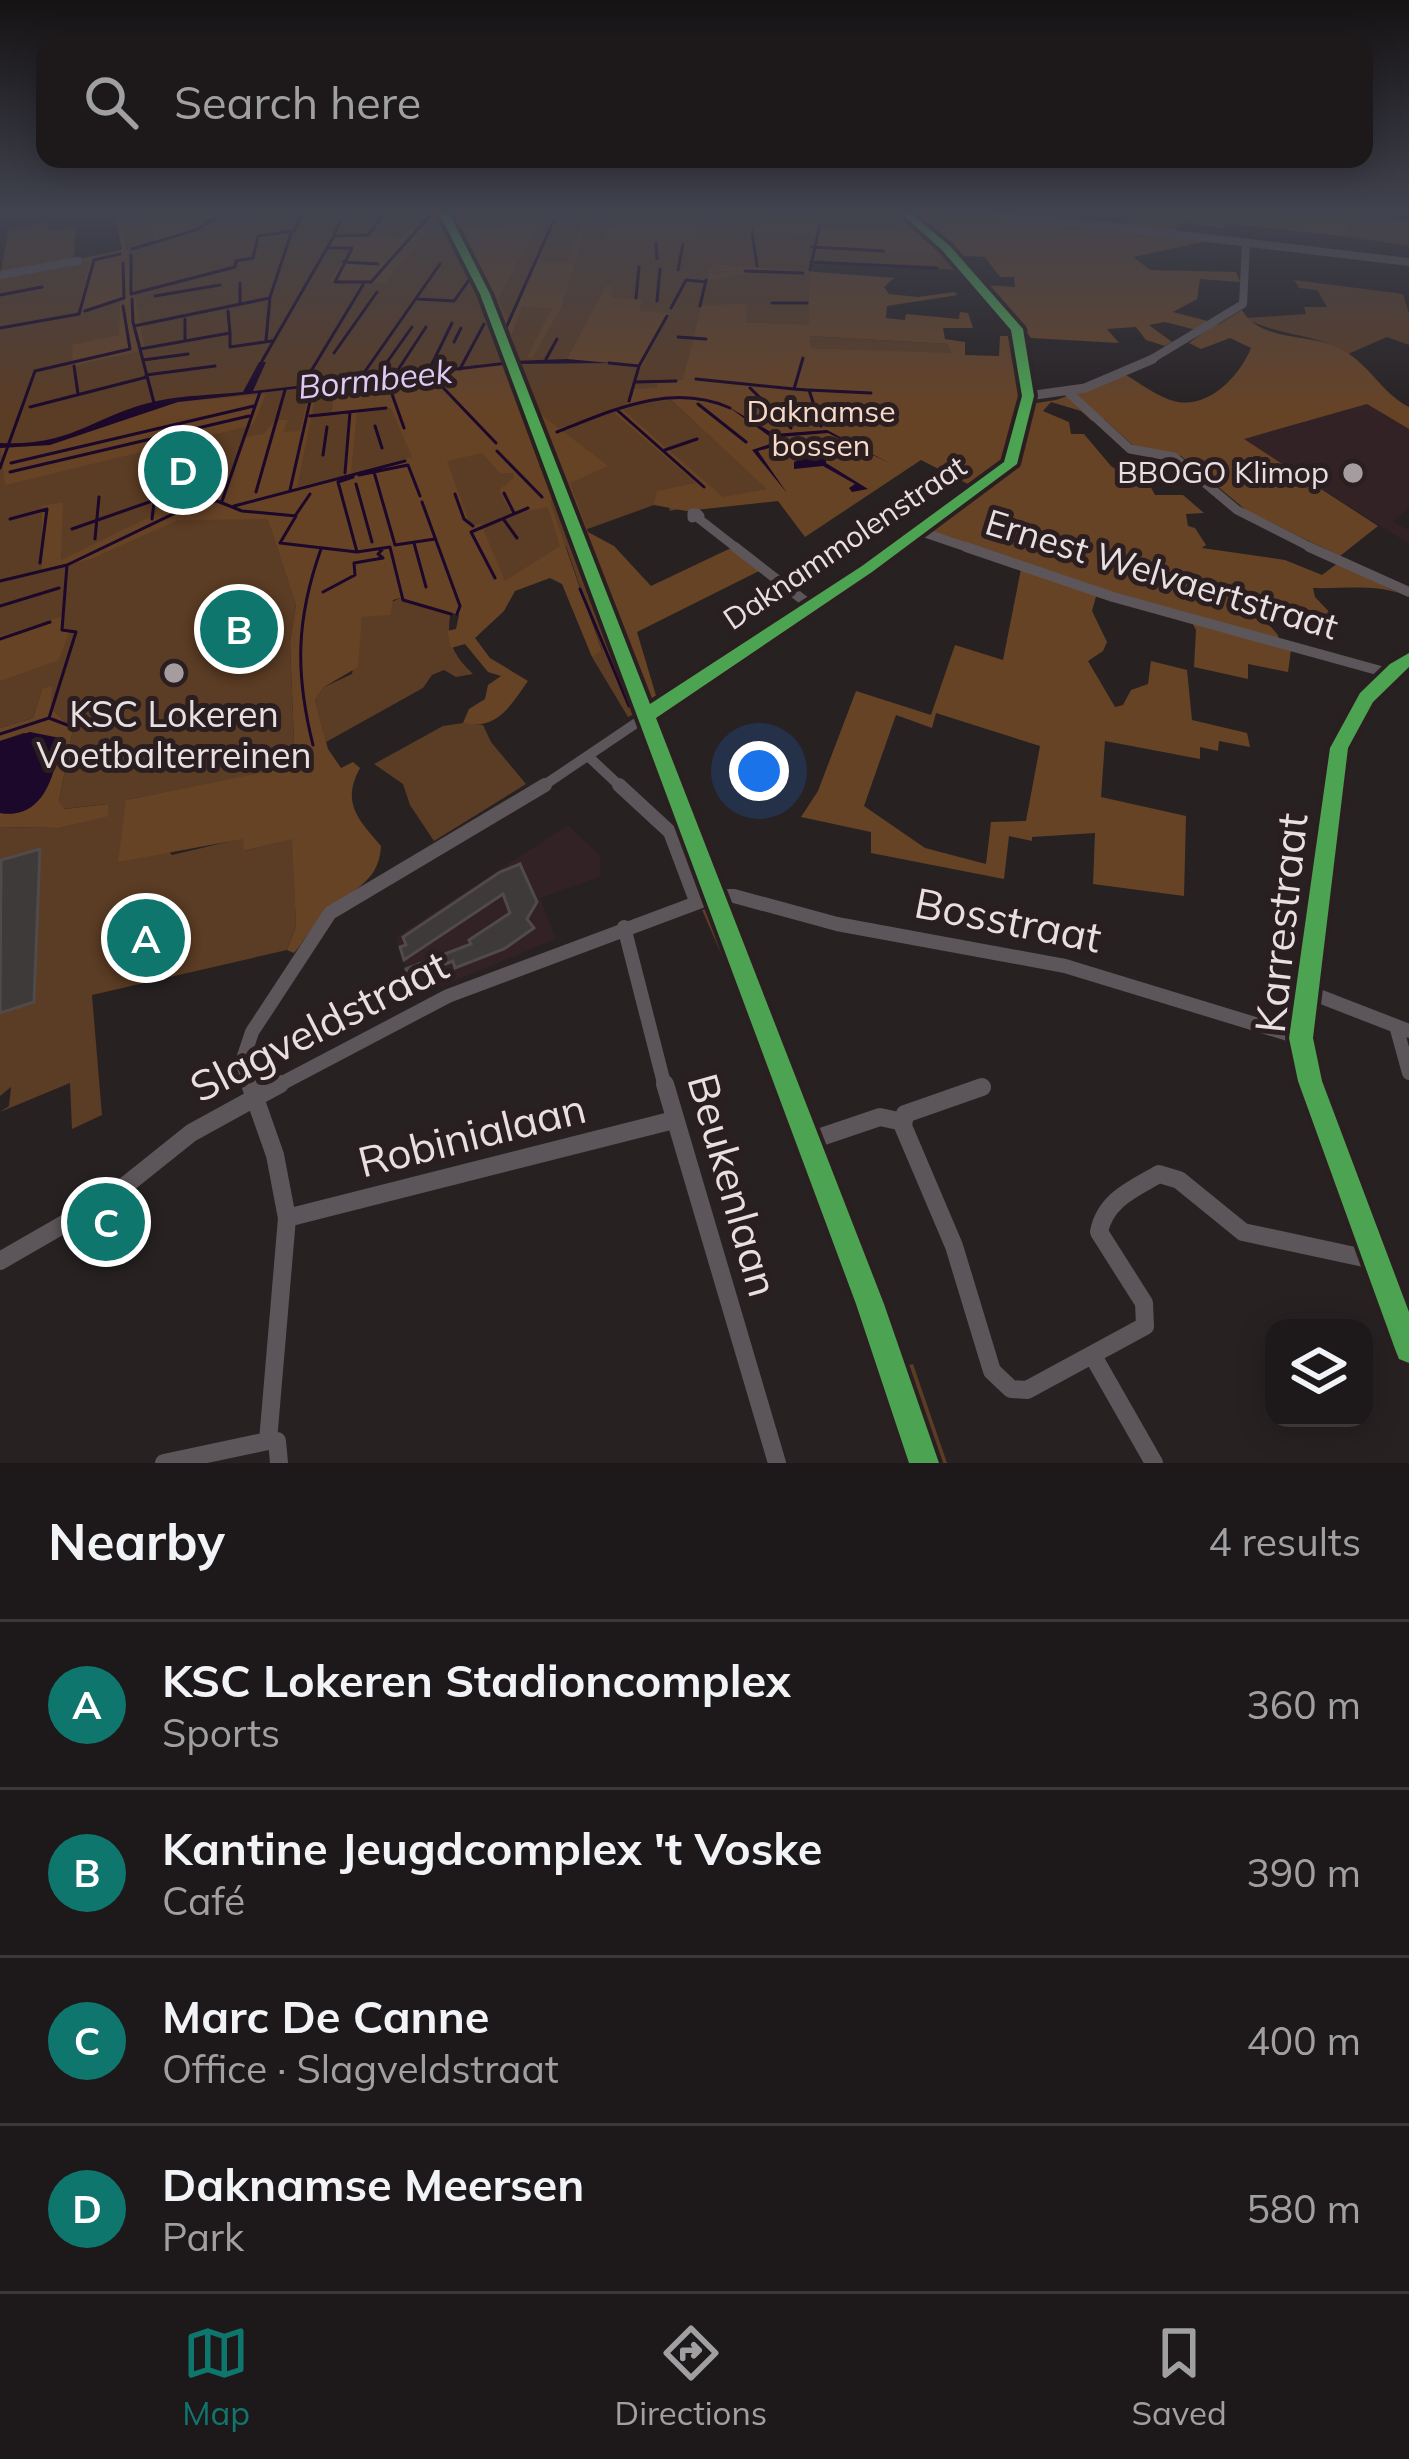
<!DOCTYPE html>
<meta charset="utf-8">
<style>
body{margin:0;font-family:Mulish,sans-serif;background:#2a2627;color:#f1f3f6}
.controls{position:absolute;right:36px;bottom:36px;display:grid;overflow:hidden;border-radius:24px;box-shadow:0 6px 30px #0003}
.controls button{width:108px;height:108px;display:grid;place-items:center;padding:0;border:0;border-bottom:3px solid #3b3839;background:#1d191a;color:#f1f3f6;font:60px sans-serif}
.you{position:absolute;left:759px;top:771px;width:42px;height:42px;margin:-30px;border:9px solid #fff;border-radius:50%;background:#1a73e8;box-shadow:0 0 0 18px #1a73e833}
.badge{display:grid;place-items:center;width:78px;height:78px;border-radius:50%;background:#0f766e;color:#fff;font-size:39px;font-weight:700}
.pin{position:absolute;translate:-50% -50%;border:6px solid #fff;box-shadow:0 3px 12px #0006}
.list{margin:0;padding:0;list-style:none}
h2{display:flex;justify-content:space-between;align-items:center;height:156px;margin:0;padding:0 48px;font-size:51px}
h2 small{font-size:39px;font-weight:400;color:#a0a0a2}
.list li{display:grid;grid-template-columns:78px 1fr auto;gap:36px;align-items:center;box-sizing:border-box;height:168px;padding:0 48px;border-top:3px solid #3b3839}
.list b{display:block;font-size:45px;white-space:nowrap}
.list p{margin:0;font-size:39px;white-space:nowrap;color:#a0a0a2}
.list em{font-size:39px;font-style:normal;color:#a0a0a2}
.icon{flex:none;width:66px;height:66px;fill:none;stroke:currentColor;stroke-width:2;stroke-linecap:round;stroke-linejoin:round}
.map{position:relative;flex:none;width:1409px;height:1463px;overflow:hidden}
.search{position:absolute;background:#1d191a;box-shadow:0 6px 30px #0003;left:36px;right:36px;top:36px;height:132px;display:flex;align-items:center;gap:30px;box-sizing:border-box;padding:0 42px;border-radius:24px;color:#a0a0a2;font-size:45px}
.sheet{height:828px;background:#1d191a}
nav{display:flex;justify-content:space-around;align-items:center;box-sizing:border-box;height:168px;border-top:3px solid #3b3839;background:#1d191a;font-size:33px;color:#a0a0a2}
nav a{display:grid;justify-items:center;gap:6px}
nav .on{color:#0f766e}
.map>svg:first-child{display:block}
</style>
<div class="map">
<svg width="1409" height="1463" viewBox="0 0 1409 1463">
<rect width="100%" height="100%" fill="#272122"/>
<!-- built -->
<path fill="#322225" d="M1367 404 1409 429V507L1393 522 1409 530V544L1243 439Z
M568 825 600 856V877L540 898 556 939 415 997 396 937Z"/>
<!-- green -->
<path fill="#5b3c24" d="M141 211H151L155 243 192 235 234 211H556L555 216 613 211 606 240H697L694 211H734V219L749 220 754 232 815 235 817 248 947 255 960 270 812 262 809 326 744 322 747 305 683 379 660 382 671 400 768 489 670 511 668 504 654 505 582 531 645 708 579 535 575 537 620 658 619 666H623L640 711 628 717 592 657 602 650 566 546 494 601 413 457 296 604 290 642 295 767 126 800 172 855 244 838 245 851 293 838 296 926 287 950 92 995 102 1115 72 1129 70 1083 0 1112 9 1106 11 1087 0 1096V827L59 828 109 815 107 804 63 809 59 801 73 729 51 708 42 689 33 718 0 728V275L9 229 47 223 48 231 76 227 74 261 128 250 121 214Z
M827 211H885L921 231 823 228Z
M1376 214 1409 219V246L1349 237 1346 218 1380 221Z
M1294 280 1403 294 1409 313V345L1387 337 1348 354C1319 333 1278 337 1246 318L1306 314 1304 307H1327L1317 290 1299 288Z
M810 336 949 344 951 354 810 348Z
M400 598 451 612C445 639 453 655 473 674L456 677 444 670 432 675 423 688 326 742 315 700 324 687 352 674 362 617Z
M463 723 483 725 491 742 526 784 434 841 410 805 403 784 374 764 443 726Z
M725 899 816 1130 810 1136 719 900Z
M716 906 859 1282 920 1463H907L852 1286 728 959 724 960 702 910Z
M820 1141 905 1366 913 1364 947 1463H928L897 1356 812 1143Z"/>
<!-- forest -->
<path fill="#674326" fill-rule="evenodd" d="M151 211H234L192 235 155 244Z
M425 211 441 214 385 283 329 282 349 250 325 248 333 236 401 238Z
M556 211H606L590 212 562 306 532 358 527 357 552 308 522 307 511 335 539 413 608 466 570 483 588 532 614 546 651 586 731 548 761 570 637 632 657 699 647 707 505 329 457 225H500L502 217 542 218 498 299 508 320 535 264 536 251H547L543 262H567L585 213 553 217Z
M613 211H694L698 240H605Z
M734 211H827L824 228 928 231 906 211H997L1127 230V212L1280 211 1346 218 1349 237 1223 223 1225 229 1182 222 1173 231 1203 235V242L1133 257 1150 270 1236 272 1240 282 1200 279 1197 299 1173 312 1219 324 1242 310C1261 342 1307 333 1337 347 1369 362 1380 392 1409 407V429L1367 404 1244 439 1378 526 1340 556 1247 511 1181 456 1136 448 1104 419 1092 421 1081 411 1051 402 1043 411 1069 422 1071 434H1084L1111 466 1125 476 1147 480 1155 495H1183L1204 513 1186 514 1188 526 1195 528 1206 545 1202 548 1285 560 1322 575 1338 563 1398 593C1373 584 1340 589 1313 588L1315 597 1333 616 1258 597 1255 609 1278 635 1280 647 1291 650 1288 672 1248 664V679L1194 667 1196 630 1187 613 1098 589 1092 611 1107 642 1103 651 1088 661 1115 707 1123 705 1131 690 1148 684 1151 661 1187 670 1192 720 1247 733 1250 747 1219 741 1218 751 1200 747V759L1105 741 1101 797 1186 816 1184 896 1093 884 1095 833 1032 837V841L1009 836 1004 879 871 853V832L801 817 818 791 856 691 931 715 955 645 1003 660 1021 569 910 532 972 486 921 460 805 537 778 501 686 511 654 505 657 491 696 483 614 413 623 410 723 497 767 489 671 400 626 404 633 389 656 388 659 382 683 379 702 305 748 304 745 322 809 325V274L758 270 708 281 710 274 742 271 706 272 714 264 894 278 884 287 889 294 918 297 954 292 958 295 887 306 886 318 905 320 906 314 959 319 960 312 968 313 973 328H943L945 339 965 342V355L999 356 1000 336H1013L1024 405 1056 400 1126 375C1141 384 1161 399 1178 402 1211 407 1240 375 1251 348L1230 338 1201 349 1189 343 1204 332 1165 322 1149 325 1172 342 1165 346 1146 340 1136 327 1107 329 1119 343 1031 338 985 285 1015 287 1014 277H1000L985 257 816 248 814 235 754 232 749 220H734ZM810 336 948 344 951 353 810 348ZM936 713 1040 746 1026 821 991 822 986 864 925 848 864 806 896 715 932 728Z
M121 214 145 350 73 366 72 345 119 335 120 299 78 311 89 262 73 260 122 250 115 215Z
M606 286H613L611 298 642 300 639 311 670 313 642 367 567 359Z
M503 365 552 493 551 505 602 651 592 657 562 584 550 578 515 591 504 611 475 638 490 658 528 681C511 705 497 731 463 723L469 709 485 699 488 685 501 676 488 672 465 644 451 648 447 631 456 629 459 615 400 598 393 600 390 615 362 617 358 667 324 687 315 700 328 749 341 768 353 762 360 768C341 803 358 819 381 846 379 886 347 890 323 915 312 927 304 941 294 953L287 950 296 926 292 839 244 851 243 839 118 862 126 800 295 766 290 642 296 604 268 519 178 520 91 559 42 570V506L63 502 61 560 156 514 161 480 222 462 215 480 233 477 245 437 264 434 275 420H288L283 432 300 431 310 390 317 389 297 487 343 476 349 414 332 415 334 387ZM391 408 412 457 351 473 357 412ZM482 453 500 473H513L514 478 499 490 512 514 548 507 560 546 505 581 481 524 470 525 447 461Z
M266 394 253 425 5 485 1 448 50 445 170 403Z
M63 616 64 632H69L59 660 0 681V636Z
M52 686 51 708 73 729 59 801 64 809 108 804 109 816 59 828 0 827V813C47 819 50 774 61 741L23 733 0 741V728L33 718 42 689Z"/>
<!-- water -->
<path fill="#1b082a" d="M567 359 610 363 513 364 178 402 50 445 0 448V443C73 447 96 414 157 401 184 395 215 395 243 392L259 362H266L253 391 512 361Z
M727 406 774 434 827 430 889 463 828 433 780 437 813 455 840 450V456L826 458V463L868 489 852 492 849 488 855 484 823 466 794 469V462L808 457 780 445 758 451 787 493 752 450 770 444 772 438Z
M30 732 60 738C56 772 45 820 0 813V741Z"/>
<g fill="none" stroke-linecap="round" stroke-linejoin="round">
<!-- stream -->
<path stroke="#1b082a" stroke-width="3" d="M1373 211 1409 219
M752 232 757 266
M334 236 340 222
M656 243 657 259
M812 247 884 251
M330 248H352L335 282H371L433 212
M132 249 196 230 228 211
M131 255V294L235 267 236 261 253 258 258 236 294 231 304 211
M343 262 378 264
M811 262 937 268
M678 270 683 244
M810 270 820 224
M745 271 803 273
M240 283V304
M0 295 42 287
M155 296 220 285
M636 298 639 267
M132 299 133 322 154 403
M417 299 454 301 469 280
M657 301 660 269
M772 303H807
M700 306 706 280
M671 308 686 280 706 282
M85 311 124 298 123 263
M228 311 230 333
M185 319V341
M134 326 270 298
M0 328 79 314 94 260 120 254
M678 337 706 339
M266 340 270 297 291 234
M454 342 461 328
M140 349 230 333V347L272 341
M334 353 377 292
M803 358 794 389 807 390
M546 359 557 339
M143 360 188 354
M262 361 334 236 368 235 386 211
M518 362 506 328 553 222
M609 363 639 366 667 316
M74 366 78 394
M460 369 484 324
M429 370 452 323
M146 375 215 366
M431 375 496 443
M394 376 426 327
M375 379 412 327
M696 379 794 389
M359 380 440 264
M387 380 404 428
M635 382 676 381
M302 386 363 285
M750 388 791 428
M629 401 639 366
M698 404 746 442
M30 407 147 377
M617 410 704 487
M310 416 386 408
M375 426 382 448
M821 426 809 390 871 393
M557 432C613 410 671 382 730 408
M665 450 697 439
M497 451 542 497
M323 455 327 427
M11 463 254 406
M0 468 35 371 130 349 123 306
M10 472 249 416
M374 472 395 545 435 539
M345 473 350 412
M359 475 408 465 420 496
M353 477 338 482 357 552
M356 484 372 542
M290 490 313 388
M256 492 285 390
M504 493 514 513
M455 494 464 519 473 526
M222 501 260 392
M422 502 460 606 457 614
M234 506 405 461
M295 516 310 494
M10 519 47 509 40 563
M152 519 156 485
M504 520 517 538
M72 529 155 500
M95 539 99 497
M414 543 426 587
M495 578 471 532 528 508
M0 581 67 565
M600 585 624 649
M580 589 629 706
M592 589 616 656
M323 592 355 575 354 563 383 558 378 554 382 550
M0 606 59 588
M0 639 50 622
M631 665 647 707
M622 673 637 710
M75 728 49 718 76 632 62 630 67 565 196 503 217 501 242 511 296 516 280 543 357 552 390 547 403 600 451 614
M0 734 49 718
M313 745C295 673 296 619 321 549"/>
</g>
<!-- building -->
<path fill="#3f3a3a" stroke="#504a4a" stroke-width="3" d="M40 849 34 1002 0 1013 1 860Z
M520 864 537 902 527 919 534 928 504 949 455 968 453 961 409 978 406 969 471 944 469 940 510 913 503 894 404 960 400 947 406 945 403 937 500 872Z"/>
<g fill="none" stroke-linecap="round" stroke-linejoin="round">
<!-- minor-far4 -->
<path stroke="#5c5559" stroke-width="8" d="M903 211 946 248 1017 329 1022 362
M981 211 1409 262
M0 275 78 261
M1147 362 1243 304 1246 244"/>
<!-- minor-far3 -->
<path stroke="#5c5559" stroke-width="9" d="M1069 393 1130 449 1174 457 1237 510 1316 550
M1028 396 1085 388 1153 359
M692 513H697L700 516 692 518Z
M698 518 739 550
M919 531 975 550
M893 550 1010 464 1028 396 1022 359"/>
<!-- minor-far2 -->
<path stroke="#5c5559" stroke-width="10" d="M735 547 811 606
M966 547 1113 597 1388 673
M1309 547 1409 592
M590 758 622 788
M540 788 897 547
M1334 788C1341 731 1362 692 1409 659"/>
<!-- minor-far1 -->
<path stroke="#5c5559" stroke-width="14" d="M619 785 670 832 696 901
M624 927 665 1087
M1306 991 1409 1031
M1396 1026 1409 1073
M251 1087 242 1062 252 1032 330 913 545 785
M275 1087 448 996 715 896H734L837 924 1065 966 1301 1038
M1312 1087 1301 1038 1334 785"/>
<!-- minor -->
<path stroke="#5c5559" stroke-width="18" d="M250 1084 275 1155 287 1218 268 1441H277L279 1463
M665 1084 777 1463
M1311 1084 1409 1349
M982 1087 905 1114 903 1126 954 1246 992 1371 1011 1389 1027 1390 1145 1326 1144 1303 1099 1232C1105 1200 1133 1189 1159 1174L1179 1180 1243 1232 1378 1261
M815 1139 880 1117 903 1122
M287 1218 674 1120
M0 1261 111 1197 191 1133 280 1084
M1093 1356 1154 1463
M164 1463 268 1441"/>
<!-- cycleway casing -->
<g stroke="#2a1e21" stroke-width="8">
<path id="cycleway" d="M438 211H448L490 294 650 704 862 566 1004 462 1022 396 1011 330 942 250 899 211H908L950 246 1023 329 1034 396 1017 464 872 572 656 718 884 1304 939 1463H909L856 1304 480 294Z
M1409 653V667L1373 702 1348 748 1313 1038 1322 1081 1409 1312V1363L1399 1359 1395 1349 1298 1081 1289 1038 1330 748 1360 693 1390 664Z"/>
</g>
<!-- cycleway -->
<use href="#cycleway" fill="#4ca352" fill-rule="evenodd"/>
</g>
<!-- sky -->
<linearGradient id="sky" x2="0" y2="1"><stop stop-color="#151213"/><stop offset="0.51" stop-color="#41434f"/><stop offset="1" stop-color="#41434f" stop-opacity="0"/></linearGradient>
<rect width="1409" height="415" fill="url(#sky)"/>
<!-- markers -->
<g fill="#a49c9e" stroke="#2a1e21" stroke-width="4.5">
<circle cx="1353" cy="473" r="12"/>
<circle cx="174" cy="673" r="12"/>
</g>
<g text-anchor="middle" stroke-width="10" stroke-linejoin="round" paint-order="stroke">
<!-- far-park labels -->
<g font-size="30" fill="#f6dac6" stroke="#2a1e21">
<text x="821" y="422">Daknamse<tspan x="821" dy="34">bossen</tspan></text>
</g>
<!-- far-poi labels -->
<g font-size="30" fill="#e8dfe1" stroke="#2a1e21" text-anchor="end">
<text x="1329" y="483">BBOGO Klimop</text>
</g>
<!-- far-street labels -->
<g font-size="30" fill="#e8dfe1" stroke="#2a1e21">
<text transform="translate(845 543) rotate(-34)" y="10">Daknammolenstraat</text>
</g>
<!-- far-water labels -->
<g font-size="33" font-style="italic" fill="#decaf5" stroke="#2a1e21">
<text transform="translate(375 379) rotate(-6)" y="12">Bormbeek</text>
</g>
<!-- street labels -->
<g font-size="36" fill="#e8dfe1" stroke="#2a1e21">
<text transform="translate(1162 574) rotate(17)" y="13">Ernest Welvaertstraat</text>
</g>
<!-- poi labels -->
<g font-size="36" fill="#e8dfe1" stroke="#2a1e21">
<text x="174" y="727">KSC Lokeren<tspan x="174" dy="41">Voetbalterreinen</tspan></text>
</g>
<!-- near-street labels -->
<g font-size="42" fill="#e8dfe1" stroke="#2a1e21">
<text transform="translate(1008 920) rotate(11)" y="15">Bosstraat</text>
<text transform="translate(1281 923) rotate(-84)" y="15">Karrestraat</text>
<text transform="translate(319 1026) rotate(-27)" y="15">Slagveldstraat</text>
<text transform="translate(472 1135) rotate(-14)" y="15">Robinialaan</text>
<text transform="translate(733 1185) rotate(74)" y="15">Beukenlaan</text>
</g>
</g>
</svg>
<div class="controls">
<button><svg class="icon" aria-label="layers" viewBox="0 0 24 24"><path d="M12 4l9 5-9 5-9-5zM3 14l9 5 9-5"/></svg></button>
</div>
<div class="you"></div>
<div class="pin badge" style="left:146px;top:938px">A</div>
<div class="pin badge" style="left:239px;top:629px">B</div>
<div class="pin badge" style="left:106px;top:1222px">C</div>
<div class="pin badge" style="left:183px;top:470px">D</div>
<div class="search"><svg class="icon" aria-label="search" viewBox="0 0 24 24"><circle cx="10" cy="10" r="6"/><path d="M15 15l6 6"/></svg>Search here</div>
</div>
<section class="sheet">
<h2>Nearby<small>4 results</small></h2>
<ul class="list">
<li><span class="badge">A</span><div><b>KSC Lokeren Stadioncomplex</b><p>Sports</p></div><em>360 m</em></li>
<li><span class="badge">B</span><div><b>Kantine Jeugdcomplex 't Voske</b><p>Café</p></div><em>390 m</em></li>
<li><span class="badge">C</span><div><b>Marc De Canne</b><p>Office · Slagveldstraat</p></div><em>400 m</em></li>
<li><span class="badge">D</span><div><b>Daknamse Meersen</b><p>Park</p></div><em>580 m</em></li>
</ul>
</section>
<nav>
<a class="on"><svg class="icon" aria-label="map" viewBox="0 0 24 24"><path d="M3 6l6-2 6 2 6-2v14l-6 2-6-2-6 2zM9 4v14M15 6v14"/></svg>Map</a>
<a><svg class="icon" aria-label="directions" viewBox="0 0 24 24"><path d="M12 3l9 9-9 9-9-9zM9 14v-3h6M13 9l2 2-2 2"/></svg>Directions</a>
<a><svg class="icon" aria-label="saved" viewBox="0 0 24 24"><path d="M7 4h10v16l-5-4-5 4z"/></svg>Saved</a>
</nav>
